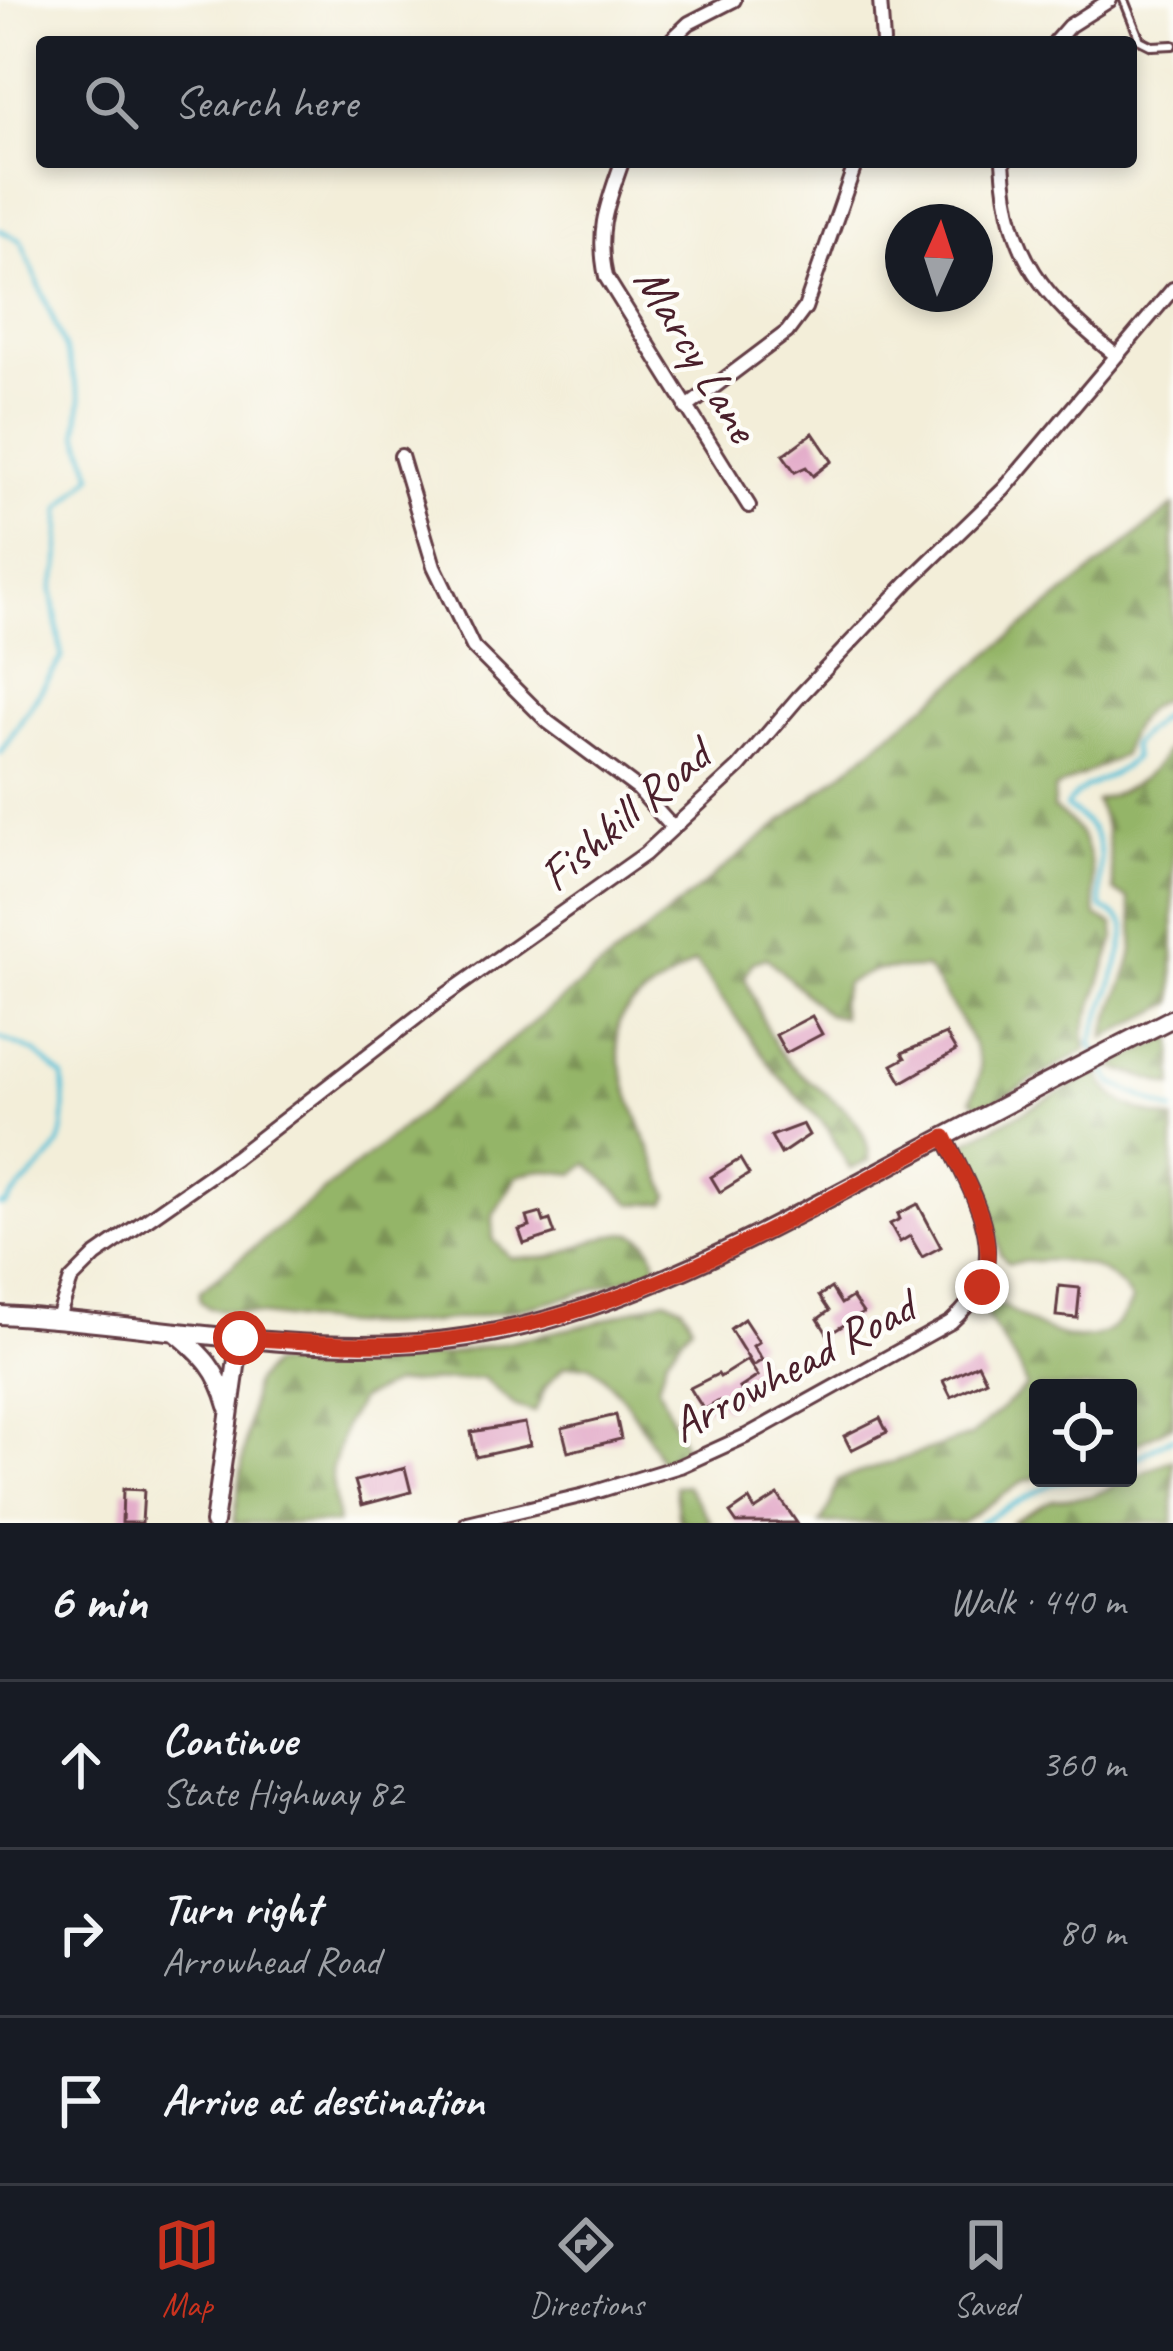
<!DOCTYPE html>
<meta charset="utf-8">
<style>
body{margin:0;font-family:Caveat,sans-serif;background:#20242c;color:#f1f3f6}
.controls{position:absolute;right:36px;bottom:36px;display:grid;overflow:hidden;border-radius:12px;box-shadow:0 6px 18px #0003}
.controls button{width:108px;height:108px;display:grid;place-items:center;padding:0;border:0;border-bottom:3px solid #363941;background:#171b24;color:#f1f3f6;font:60px sans-serif}
.compass{position:absolute;left:885px;top:204px;width:108px;height:108px;border-radius:50%;background:#171b24;box-shadow:0 6px 18px #0003;rotate:3deg}
.stop{position:absolute;width:36px;height:36px;margin:-27px;border:9px solid #c8321e;border-radius:50%;background:#fff}
.stop.end{background:#c8321e;border-color:#fff;box-shadow:0 3px 12px #0008}
.list{margin:0;padding:0;list-style:none}
h2{display:flex;justify-content:space-between;align-items:center;height:156px;margin:0;padding:0 48px;font-size:51px}
h2 small{font-size:39px;font-weight:400;color:#9ea1a6}
.list li{display:grid;grid-template-columns:78px 1fr auto;gap:36px;align-items:center;box-sizing:border-box;height:168px;padding:0 48px;border-top:3px solid #363941}
.list b{display:block;font-size:45px;white-space:nowrap}
.list p{margin:0;font-size:39px;white-space:nowrap;color:#9ea1a6}
.list em{font-size:39px;font-style:normal;color:#9ea1a6}
.icon{flex:none;width:66px;height:66px;fill:none;stroke:currentColor;stroke-width:2;stroke-linecap:round;stroke-linejoin:round}
.map{position:relative;flex:none;width:1173px;height:1523px;overflow:hidden}
.search{position:absolute;background:#171b24;box-shadow:0 6px 18px #0003;left:36px;right:36px;top:36px;height:132px;display:flex;align-items:center;gap:30px;box-sizing:border-box;padding:0 42px;border-radius:12px;color:#9ea1a6;font-size:45px}
.sheet{height:660px;background:#171b24}
nav{display:flex;justify-content:space-around;align-items:center;box-sizing:border-box;height:168px;border-top:3px solid #363941;background:#171b24;font-size:33px;color:#9ea1a6}
nav a{display:grid;justify-items:center;gap:6px}
nav .on{color:#c8321e}
.map>svg:first-child{display:block}
</style>
<div class="map">
<svg width="1173" height="1523" viewBox="0 0 1173 1523">
<defs>
<pattern id="forest-firs" width="22" height="20" patternUnits="userSpaceOnUse" patternTransform="scale(3)"><rect width="22" height="20" fill="#94b568"/><path d="M5 1l3.5 6h-7zM16 11l3.5 6h-7z" fill="#7b9356"/></pattern>
</defs>
<rect width="100%" height="100%" fill="#fdfcf7"/>
<filter id="ink" filterUnits="userSpaceOnUse"><feTurbulence type="fractalNoise" baseFrequency=".00833" numOctaves="2"/><feDisplacementMap in="SourceGraphic" scale="24" xChannelSelector="R" yChannelSelector="G"/><feConvolveMatrix kernelMatrix="1 2 1 2 8 2 1 2 1" color-interpolation-filters="sRGB"/></filter>
<filter id="wash" filterUnits="userSpaceOnUse"><feTurbulence type="fractalNoise" baseFrequency=".004" numOctaves="4" result="noise"/><feDisplacementMap in="SourceGraphic" scale="48" xChannelSelector="R" yChannelSelector="G"/><feGaussianBlur stdDeviation="2.7" result="paint"/><feColorMatrix in="noise" values="0 0 0 0 0 0 0 0 0 0 0 0 0 0 0 0 0 1.4 0 .05"/><feComposite in="paint" operator="in"/></filter>
<g filter="url(#wash)">
<rect width="100%" height="100%" fill="#f3eed9"/>
<!-- forest -->
<path fill="url(#forest-firs)" stroke="#6f6a4a" stroke-width="3" d="M1173 506V698C1143 702 1130 726 1123 755L1055 789 1053 809C1096 834 1091 871 1096 916L1113 925 1115 938 1084 1031 1086 1050 1000 1099 979 1105 971 1099C976 1087 982 1074 979 1061 974 1037 941 989 926 968L875 970 846 983 840 1003 842 1017 827 1014 766 957 752 963 745 977C756 1002 765 1032 782 1055 809 1090 870 1109 869 1161L850 1169 827 1127 775 1072 695 962C676 976 633 999 621 1018 602 1049 656 1160 669 1196L665 1203 632 1204 587 1163 575 1174 539 1170 517 1176 493 1215V1239L511 1258C524 1258 538 1259 551 1257 581 1251 647 1202 656 1265L648 1271C564 1302 475 1322 385 1325 327 1326 266 1315 209 1308L200 1301V1291Z
M1173 738V1003L1104 1038C1117 981 1146 963 1128 899L1114 891 1106 828 1096 801C1133 789 1157 774 1173 738Z
M1173 1036V1086L1110 1067Z
M1098 1073C1109 1103 1143 1113 1173 1120V1425L1128 1448V1388H1038V1477L1024 1481 962 1523H820L830 1507 838 1480 971 1436 1026 1387 1021 1370 986 1316 991 1307 1004 1306C1045 1335 1104 1363 1132 1301 1105 1254 1055 1259 1008 1263L1000 1254 991 1200 964 1150 967 1141Z
M665 1299 682 1306 692 1324 666 1358 658 1386 687 1454 663 1466C644 1427 625 1392 590 1365L564 1366 546 1386 535 1412 515 1406 483 1378 394 1384 360 1399 345 1425 331 1471 338 1523H234L254 1383 270 1365 441 1356 594 1323Z
M1173 1459V1523H1010L1052 1500 1092 1496Z
M686 1485 711 1523H679L675 1486Z"/>
<g fill="none" stroke-linecap="round" stroke-linejoin="round">
<!-- stream -->
<path stroke="#5ac1d7" stroke-width="4.5" d="M0 230 21 241 65 348 81 400 78 432 93 475 61 508 59 568 52 589 62 658 0 753
M0 1038 35 1052 63 1077C70 1160 54 1148 5 1205H0
M1096 1052 1091 1044C1098 1020 1130 942 1124 925 1120 917 1109 912 1102 908 1093 860 1117 840 1066 807 1081 781 1116 780 1134 757L1132 746C1144 729 1160 721 1173 705
M1101 1063 1112 1083 1173 1111
M1128 1463 1173 1437
M979 1523 1051 1484 1079 1478"/>
</g>
<g id="blocks">
<!-- building -->
<path fill="#e3abc9" d="M813 433 832 461 813 476 806 467 795 472 783 455Z
M812 1016 822 1034 786 1053 776 1035Z
M946 1034 956 1051 902 1082 892 1065 905 1058 902 1053Z
M803 1124 809 1135 781 1154 771 1136Z
M740 1159 749 1174 720 1192 711 1177Z
M918 1204 941 1247 922 1257 910 1236 900 1242 890 1224 900 1219 898 1214Z
M541 1213 544 1222 550 1220 555 1234 524 1244 519 1230 530 1227 527 1217Z
M1059 1286 1080 1288 1077 1318 1056 1316Z
M831 1288 841 1304 852 1297 863 1313 828 1335 818 1319 829 1311 819 1296Z
M744 1319 759 1342 753 1346 762 1360 753 1366 730 1329Z
M747 1360 758 1376 740 1388 745 1396 724 1410 719 1401 704 1410 690 1388 718 1374 720 1377Z
M978 1364 986 1380 951 1397 943 1381Z
M616 1415 621 1439 568 1452 562 1428Z
M880 1418 887 1432 851 1450 844 1436Z
M525 1423 530 1445 476 1457 471 1432Z
M405 1468 411 1492 362 1505 355 1481Z
M123 1489 144 1490 142 1523H122Z
M778 1495 797 1523H737L730 1513 749 1500 755 1510Z"/>
</g>
</g>
<g filter="url(#ink)">
<use href="#blocks" fill-opacity="0" stroke="#633e45" stroke-width="3"/>
<g fill="none" stroke-linecap="round" stroke-linejoin="round">
<!-- lane casing -->
<g stroke="#633e45" stroke-width="12">
<path id="lane" d="M1124 0 1140 40 1152 46 1173 45"/>
</g>
<!-- street casing -->
<g stroke="#633e45" stroke-width="18">
<path id="street" d="M880 0 883 42
M669 42 689 23 734 0
M1055 42 1069 26 1110 0
M622 162C607 205 596 230 606 277L749 506
M1003 162C1009 259 1043 295 1114 354
M686 408 787 332 805 308 856 162
M401 456 434 566 473 647 548 722 638 789 673 828
M58 1318 71 1280 96 1255 235 1158 443 997 645 854 739 767 798 698 908 582 1004 489 1173 289
M467 1523 585 1495 680 1466 746 1436 951 1322C1018 1263 977 1204 945 1137"/>
</g>
<!-- secondary casing -->
<g stroke="#633e45" stroke-width="22">
<path id="secondary" d="M0 1315C138 1322 278 1353 417 1343 582 1331 723 1254 867 1178 969 1124 1070 1070 1173 1018
M175 1332C203 1355 218 1370 228 1406
M214 1523 240 1338"/>
</g>
<!-- lane -->
<use href="#lane" stroke="#fff" stroke-width="6"/>
<!-- street -->
<use href="#street" stroke="#fff" stroke-width="12"/>
<!-- secondary -->
<use href="#secondary" stroke="#fff" stroke-width="16"/>
</g>
</g>
<g fill="none" stroke-linecap="round" stroke-linejoin="round" filter="url(#ink)">
<!-- route -->
<path stroke="#c8321e" stroke-width="15" d="M240 1338C300 1341 362 1348 422 1342 619 1324 774 1227 945 1137 966 1181 1002 1238 982 1287"/>
</g>
<g text-anchor="middle" stroke-width="9" stroke-linejoin="round" paint-order="stroke">
<!-- street labels -->
<g font-size="48" fill="#4a1f2b" stroke="#fdfcf7">
<text transform="translate(698 353) rotate(59)" y="17">Marcy Lane</text>
<text transform="translate(624 814) rotate(-40)" y="17">Fishkill Road</text>
<text transform="translate(792 1365) rotate(-28)" y="17">Arrowhead Road</text>
</g>
</g>
</svg>
<div class="controls">
<button><svg class="icon" aria-label="locate" viewBox="0 0 24 24"><circle cx="12" cy="12" r="6"/><path d="M12 2v4M12 18v4M2 12h4M18 12h4"/></svg></button>
</div>
<svg class="compass" viewBox="-18 -18 36 36"><path d="M0-13l5 13h-10z" fill="#e53935"/><path d="M0 13l5-13h-10z" fill="#9ea1a6"/></svg>
<div class="stop" style="left:240px;top:1338px"></div>
<div class="stop end" style="left:982px;top:1287px"></div>
<div class="search"><svg class="icon" aria-label="search" viewBox="0 0 24 24"><circle cx="10" cy="10" r="6"/><path d="M15 15l6 6"/></svg>Search here</div>
</div>
<section class="sheet">
<h2>6 min<small>Walk · 440 m</small></h2>
<ul class="list">
<li><svg class="icon" aria-label="ahead" viewBox="0 0 24 24"><path d="M12 20V5M6 11l6-6 6 6"/></svg><div><b>Continue</b><p>State Highway 82</p></div><em>360 m</em></li>
<li><svg class="icon" aria-label="right" viewBox="0 0 24 24"><path d="M7 20v-9h11M14 6l5 5-5 5"/></svg><div><b>Turn right</b><p>Arrowhead Road</p></div><em>80 m</em></li>
<li><svg class="icon" aria-label="arrive" viewBox="0 0 24 24"><path d="M6 21V4h12l-3 4 3 4H6"/></svg><div><b>Arrive at destination</b></div></li>
</ul>
</section>
<nav>
<a class="on"><svg class="icon" aria-label="map" viewBox="0 0 24 24"><path d="M3 6l6-2 6 2 6-2v14l-6 2-6-2-6 2zM9 4v14M15 6v14"/></svg>Map</a>
<a><svg class="icon" aria-label="directions" viewBox="0 0 24 24"><path d="M12 3l9 9-9 9-9-9zM9 14v-3h6M13 9l2 2-2 2"/></svg>Directions</a>
<a><svg class="icon" aria-label="saved" viewBox="0 0 24 24"><path d="M7 4h10v16l-5-4-5 4z"/></svg>Saved</a>
</nav>
